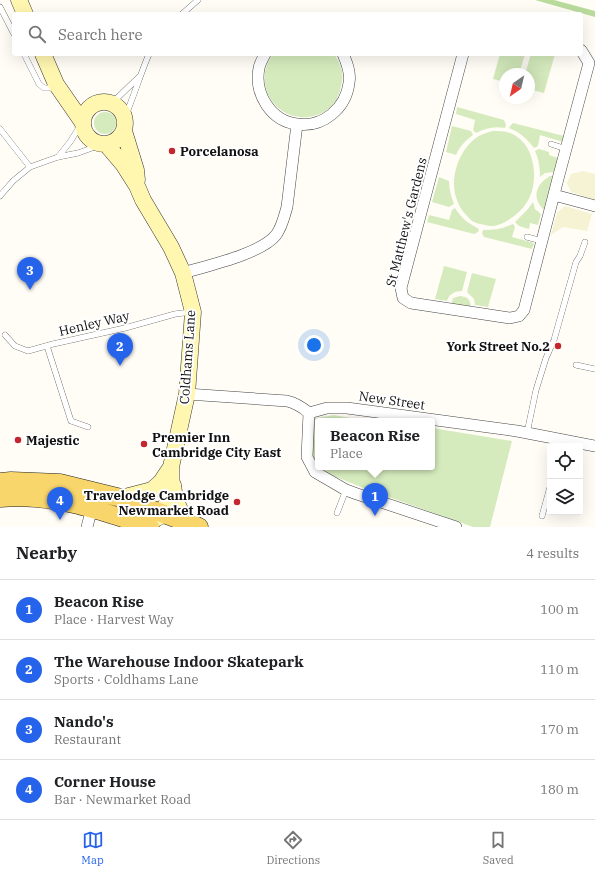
<!DOCTYPE html>
<meta charset="utf-8">
<style>
body{margin:0;font-family:"IBM Plex Serif",serif;background:#f6f6f6;color:#202124}
.controls{position:absolute;right:12px;bottom:12px;display:grid;overflow:hidden;border-radius:4px;box-shadow:0 4px 16px #0002}
.controls button{width:36px;height:36px;display:grid;place-items:center;padding:0;border:0;border-bottom:1px solid #e0e0e0;background:#fff;color:#202124;font:20px sans-serif}
.compass{position:absolute;left:499px;top:68px;width:36px;height:36px;border-radius:50%;background:#fff;box-shadow:0 4px 16px #0002;rotate:214deg}
.you{position:absolute;left:314px;top:345px;width:14px;height:14px;margin:-10px;border:3px solid #fff;border-radius:50%;background:#1a73e8;box-shadow:0 0 0 6px #1a73e833}
.badge{display:grid;place-items:center;width:26px;height:26px;border-radius:50%;background:#2563eb;color:#fff;font-size:13px;font-weight:700}
.pin{position:absolute;translate:-50% -33px;filter:drop-shadow(0 1px 2px #0008)}
.pin::after{content:'';position:absolute;top:21px;width:14px;height:12px;background:inherit;clip-path:polygon(0 0,100% 0,50% 100%)}
.popup{position:absolute;left:315px;top:418px;width:120px;height:52px;box-sizing:border-box;display:grid;place-content:center;border-radius:4px;background:#fff;filter:drop-shadow(0 1px 3px #0005);font-size:13px;white-space:nowrap;color:#757577}
.popup b{font-size:15px;color:#202124}
.popup::after{content:'';position:absolute;left:50%;top:100%;margin-left:-8px;border:8px solid transparent;border-top-color:#fff}
.list{margin:0;padding:0;list-style:none}
h2{display:flex;justify-content:space-between;align-items:center;height:52px;margin:0;padding:0 16px;font-size:17px}
h2 small{font-size:13px;font-weight:400;color:#757577}
.list li{display:grid;grid-template-columns:26px 1fr auto;gap:12px;align-items:center;box-sizing:border-box;height:60px;padding:0 16px;border-top:1px solid #e0e0e0}
.list b{display:block;font-size:15px;white-space:nowrap}
.list p{margin:0;font-size:13px;white-space:nowrap;color:#757577}
.list em{font-size:13px;font-style:normal;color:#757577}
.icon{flex:none;width:22px;height:22px;fill:none;stroke:currentColor;stroke-width:2;stroke-linecap:round;stroke-linejoin:round}
.map{position:relative;flex:none;width:595px;height:527px;overflow:hidden}
.search{position:absolute;background:#fff;box-shadow:0 4px 16px #0002;left:12px;right:12px;top:12px;height:44px;display:flex;align-items:center;gap:10px;box-sizing:border-box;padding:0 14px;border-radius:4px;color:#757577;font-size:15px}
.sheet{height:292px;background:#fff}
nav{display:flex;justify-content:space-around;align-items:center;box-sizing:border-box;height:56px;border-top:1px solid #e0e0e0;background:#fff;font-size:11px;color:#757577}
nav a{display:grid;justify-items:center;gap:2px}
nav .on{color:#2563eb}
.map>svg:first-child{display:block}
</style>
<div class="map">
<svg width="595" height="527" viewBox="0 0 595 527">
<rect width="100%" height="100%" fill="#fffdf5"/>
<!-- farmland -->
<path fill="#f6f3d4" d="M583 171 595 174V200L571 192 567 183 571 174Z
M565 206 592 214 587 231 563 227 551 235 557 213Z"/>
<!-- green -->
<path fill="#d5ebbd" d="M273 54H334C336 57 339 61 340 65 343 71 343 79 341 86 335 125 281 128 267 92 262 78 265 65 273 54Z
M500 54H525L519 74H505V82L493 79Z
M531 54H555L544 93 529 89V74H525Z
M457 107 504 120 506 125 505 128C494 126 486 128 476 133L473 130 475 120 456 114Z
M94 123a11 11 0 1 1 22 0a11 11 0 1 1-22 0Z
M513 123 564 136 563 142 540 135 538 146 534 148C527 139 520 132 509 128L510 126Z
M452 126 471 131 473 135C465 141 460 146 456 155L446 152Z
M493 131C501 131 509 131 516 136 536 148 539 184 527 202 523 209 517 214 510 219 502 224 494 228 485 225 479 224 472 222 469 218 464 213 459 207 457 200 448 179 460 145 481 135 485 133 489 132 493 131Z
M539 149 549 152V155L558 158 554 172 545 173 540 177C540 168 539 160 535 151Z
M550 176H554L544 210C531 198 536 184 550 176Z
M439 177 449 181C449 189 451 196 454 204L449 207 432 202Z
M533 202 535 209 541 214 538 225 530 223 529 229 519 226 515 222 528 209Z
M455 208C461 218 469 224 479 229L478 232 474 234 427 222 429 215 449 220 452 210Z
M513 224 515 227 512 237 534 243 532 249 484 237 482 233 483 230C495 230 501 229 513 224Z
M444 266 467 272 462 291C455 291 449 294 447 301L435 299Z
M472 273 496 279 488 307 475 305 474 299 467 292Z
M460 296C468 297 470 299 471 307L451 305 453 298Z
M334 415 366 421H318V463L311 456V419Z
M432 428 512 441 490 527H473L361 487 329 474 322 467H432Z"/>
<!-- forest -->
<path fill="#b9dc9c" d="M535 0H554L595 11V17Z"/>
<g fill="none" stroke-linecap="round" stroke-linejoin="round">
<!-- lane casing -->
<g stroke="#444" stroke-width="6">
<path id="lane" d="M0 7 14 34
M182 14 198 0
M24 54 39 84 44 88H50L54 85
M112 103 139 77
M125 117C134 96 140 75 149 54
M0 129 30 167
M551 144 566 149
M58 157 70 142 82 123
M0 196 13 181 30 167 58 157 78 153 103 144
M527 237 542 241
M5 335 15 346 28 351 53 344 125 328 175 314 191 312
M47 346 71 421 88 427
M576 365 595 369
M527 433 536 390 546 358 554 340 576 262 580 256 585 242
M337 513 346 490
M542 516 550 487"/>
</g>
<!-- street casing -->
<g stroke="#444" stroke-width="12">
<path id="street" d="M265 54C263 58 260 63 259 68 254 94 271 121 297 124 323 128 346 108 349 83 351 73 347 63 343 54
M463 54 401 288 403 298 411 303 510 318 519 316 524 310 559 175 589 63 581 50
M554 195 595 206
M183 273C206 266 261 254 276 235 282 227 284 217 287 207L297 124
M187 394 287 401C296 403 302 407 309 413
M309 413 327 408H347L517 431 595 446
M309 413 307 457 315 472 346 490 357 494 456 527
M87 527 93 504"/>
</g>
<!-- secondary casing -->
<g stroke="#333" stroke-width="17">
<path id="secondary" d="M19 0 25 14
M43 54 56 84 83 123
M83 123a21 21 0 1 1 42 0a21 21 0 1 1-42 0Z
M124 131 136 170 137 180
M106 144 123 164 137 186 143 200 171 247 183 273 193 312 187 394 171 467V486L167 503 164 510 159 517 155 519 151 520
M173 485 175 499 182 514 196 525
M121 498 152 490 161 482 171 467"/>
</g>
<!-- primary casing -->
<g stroke="#222" stroke-width="19">
<path id="primary" d="M0 482 11 481 60 483 121 498 199 527
M0 498C52 493 102 511 150 527"/>
</g>
<!-- lane -->
<use href="#lane" stroke="#fff" stroke-width="5.5"/>
<!-- street -->
<use href="#street" stroke="#fff" stroke-width="11"/>
<!-- secondary -->
<use href="#secondary" stroke="#fff6b0" stroke-width="16"/>
<!-- primary -->
<use href="#primary" stroke="#f9d66b" stroke-width="18"/>
</g>
<!-- markers -->
<g fill="#c4262e" stroke="#fff" stroke-width="1.5">
<circle cx="172" cy="151" r="4"/>
<circle cx="558" cy="346" r="4"/>
<circle cx="18" cy="440" r="4"/>
<circle cx="144" cy="444" r="4"/>
<circle cx="237" cy="502" r="4"/>
</g>
<g text-anchor="middle" stroke-width="4" stroke-linejoin="round" paint-order="stroke">
<!-- poi labels -->
<g font-size="13" font-weight="bold" fill="#111" stroke="#fff" text-anchor="start">
<text x="180" y="156">Porcelanosa</text>
<text x="550" y="351" text-anchor="end">York Street No.2</text>
<text x="152" y="442">Premier Inn<tspan x="152" dy="15">Cambridge City East</tspan></text>
<text x="26" y="445">Majestic</text>
<text x="229" y="500" text-anchor="end">Travelodge Cambridge<tspan x="229" dy="15">Newmarket Road</tspan></text>
</g>
<!-- street labels -->
<g font-size="13" fill="#111" stroke="#fff">
<text transform="translate(406 222) rotate(-76)" y="5">St Matthew's Gardens</text>
<text transform="translate(94 323) rotate(-13)" y="5">Henley Way</text>
<text transform="translate(187 357) rotate(-86)" y="5">Coldhams Lane</text>
<text transform="translate(392 400) rotate(8)" y="5">New Street</text>
</g>
</g>
</svg>
<div class="controls">
<button><svg class="icon" aria-label="locate" viewBox="0 0 24 24"><circle cx="12" cy="12" r="6"/><path d="M12 2v4M12 18v4M2 12h4M18 12h4"/></svg></button>
<button><svg class="icon" aria-label="layers" viewBox="0 0 24 24"><path d="M12 4l9 5-9 5-9-5zM3 14l9 5 9-5"/></svg></button>
</div>
<svg class="compass" viewBox="-18 -18 36 36"><path d="M0-13l5 13h-10z" fill="#e53935"/><path d="M0 13l5-13h-10z" fill="#757577"/></svg>
<div class="you"></div>
<div class="pin badge" style="left:375px;top:516px">1</div>
<div class="popup"><b>Beacon Rise</b>Place</div>
<div class="pin badge" style="left:120px;top:366px">2</div>
<div class="pin badge" style="left:30px;top:290px">3</div>
<div class="pin badge" style="left:60px;top:520px">4</div>
<div class="search"><svg class="icon" aria-label="search" viewBox="0 0 24 24"><circle cx="10" cy="10" r="6"/><path d="M15 15l6 6"/></svg>Search here</div>
</div>
<section class="sheet">
<h2>Nearby<small>4 results</small></h2>
<ul class="list">
<li><span class="badge">1</span><div><b>Beacon Rise</b><p>Place · Harvest Way</p></div><em>100 m</em></li>
<li><span class="badge">2</span><div><b>The Warehouse Indoor Skatepark</b><p>Sports · Coldhams Lane</p></div><em>110 m</em></li>
<li><span class="badge">3</span><div><b>Nando's</b><p>Restaurant</p></div><em>170 m</em></li>
<li><span class="badge">4</span><div><b>Corner House</b><p>Bar · Newmarket Road</p></div><em>180 m</em></li>
</ul>
</section>
<nav>
<a class="on"><svg class="icon" aria-label="map" viewBox="0 0 24 24"><path d="M3 6l6-2 6 2 6-2v14l-6 2-6-2-6 2zM9 4v14M15 6v14"/></svg>Map</a>
<a><svg class="icon" aria-label="directions" viewBox="0 0 24 24"><path d="M12 3l9 9-9 9-9-9zM9 14v-3h6M13 9l2 2-2 2"/></svg>Directions</a>
<a><svg class="icon" aria-label="saved" viewBox="0 0 24 24"><path d="M7 4h10v16l-5-4-5 4z"/></svg>Saved</a>
</nav>
